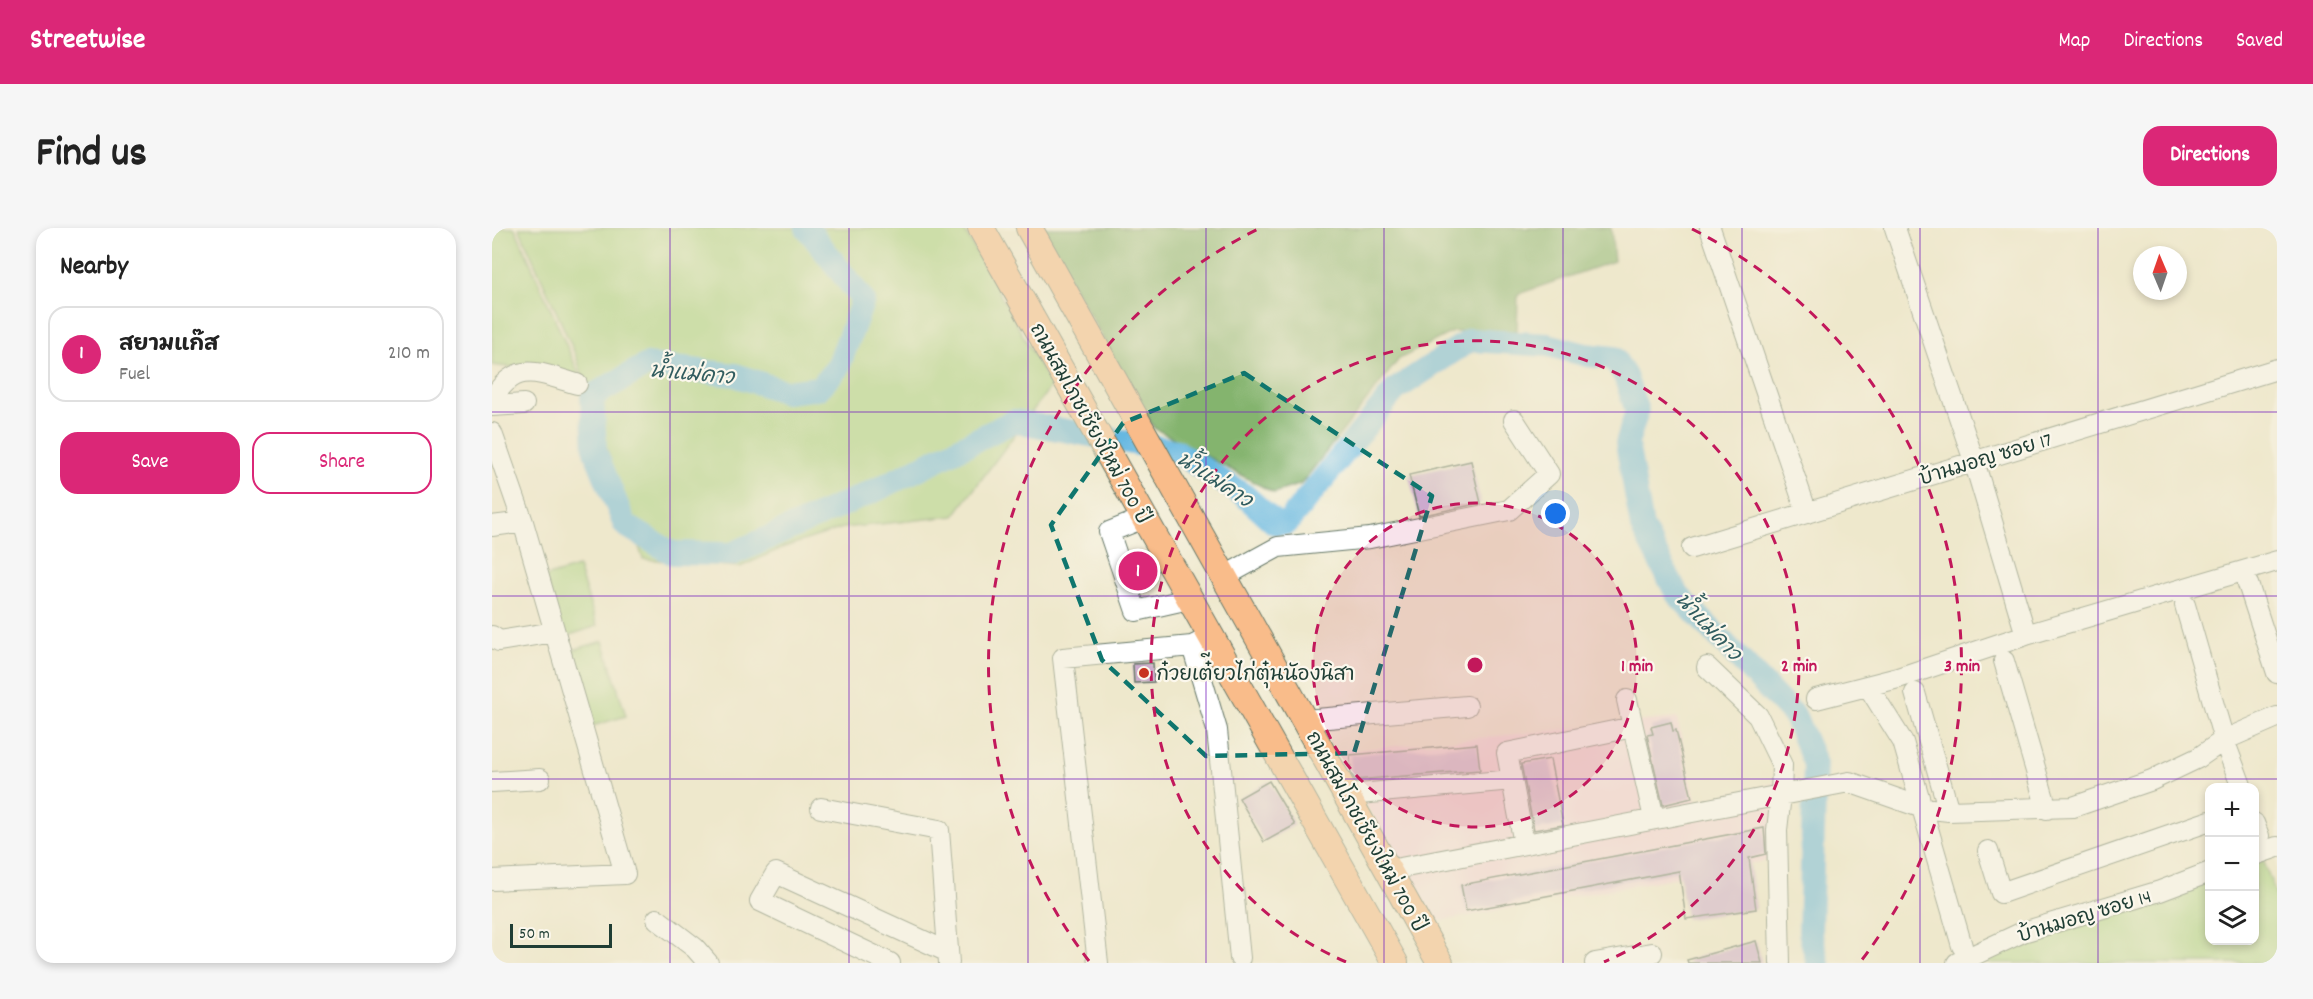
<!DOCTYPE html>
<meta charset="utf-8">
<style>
body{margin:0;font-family:Dekko,"Playpen Sans Thai",sans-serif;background:#f6f6f6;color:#222}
.controls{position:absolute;right:18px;bottom:18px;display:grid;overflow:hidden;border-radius:12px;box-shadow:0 3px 9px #0003}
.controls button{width:54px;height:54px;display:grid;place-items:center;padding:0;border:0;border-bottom:2px solid #e0e0e0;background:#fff;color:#222;font:30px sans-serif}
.compass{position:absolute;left:1641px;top:18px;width:54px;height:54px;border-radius:50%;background:#fff;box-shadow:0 3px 9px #0003;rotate:358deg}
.scale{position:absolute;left:18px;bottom:15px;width:102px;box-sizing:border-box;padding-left:6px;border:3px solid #1f3d34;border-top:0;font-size:16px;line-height:21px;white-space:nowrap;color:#1f3d34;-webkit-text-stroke:4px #fbf7ec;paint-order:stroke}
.you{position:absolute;left:1064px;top:286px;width:21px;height:21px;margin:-15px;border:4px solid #fff;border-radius:50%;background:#1a73e8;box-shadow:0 0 0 9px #1a73e833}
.badge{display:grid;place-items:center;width:39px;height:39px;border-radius:50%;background:#db2777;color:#fff;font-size:20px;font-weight:700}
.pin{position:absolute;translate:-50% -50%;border:3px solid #fff;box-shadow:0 2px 6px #0006}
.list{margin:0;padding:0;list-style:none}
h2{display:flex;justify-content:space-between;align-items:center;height:78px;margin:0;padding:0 24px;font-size:26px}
h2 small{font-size:20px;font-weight:400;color:#767676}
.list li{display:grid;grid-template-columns:39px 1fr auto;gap:18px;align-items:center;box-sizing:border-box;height:96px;margin:0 12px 12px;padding:0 12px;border:2px solid #e0e0e0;border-radius:18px}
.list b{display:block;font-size:22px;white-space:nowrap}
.list p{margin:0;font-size:20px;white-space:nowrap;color:#767676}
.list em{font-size:20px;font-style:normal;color:#767676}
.actions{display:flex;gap:12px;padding:18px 24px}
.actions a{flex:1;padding:14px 0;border:2px solid #db2777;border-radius:18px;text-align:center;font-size:21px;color:#db2777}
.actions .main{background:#db2777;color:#fff}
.icon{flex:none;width:33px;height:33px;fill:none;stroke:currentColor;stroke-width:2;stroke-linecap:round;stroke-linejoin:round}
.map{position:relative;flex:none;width:1785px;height:735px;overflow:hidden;border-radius:18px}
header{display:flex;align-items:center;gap:36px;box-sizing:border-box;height:84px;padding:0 30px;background:#db2777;color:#fff}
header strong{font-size:28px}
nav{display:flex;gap:33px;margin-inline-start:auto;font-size:21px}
.intro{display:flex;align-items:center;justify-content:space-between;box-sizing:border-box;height:144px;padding:0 36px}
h1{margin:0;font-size:42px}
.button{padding:15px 27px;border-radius:18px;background:#db2777;color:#fff;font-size:21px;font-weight:700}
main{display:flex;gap:36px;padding:0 36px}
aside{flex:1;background:#fff;border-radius:18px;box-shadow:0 3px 9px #0003}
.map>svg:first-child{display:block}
</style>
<header>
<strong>Streetwise</strong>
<nav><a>Map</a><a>Directions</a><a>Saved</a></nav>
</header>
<div class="intro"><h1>Find us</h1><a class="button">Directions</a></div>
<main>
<aside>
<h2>Nearby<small></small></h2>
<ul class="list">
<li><span class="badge">1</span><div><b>สยามแก๊ส</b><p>Fuel</p></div><em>210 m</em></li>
</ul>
<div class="actions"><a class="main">Save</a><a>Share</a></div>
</aside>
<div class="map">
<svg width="1785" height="735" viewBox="0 0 1785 735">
<rect width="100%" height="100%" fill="#fbf7ec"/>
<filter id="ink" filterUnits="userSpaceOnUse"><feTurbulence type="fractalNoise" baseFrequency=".0167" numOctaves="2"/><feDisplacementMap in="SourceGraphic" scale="12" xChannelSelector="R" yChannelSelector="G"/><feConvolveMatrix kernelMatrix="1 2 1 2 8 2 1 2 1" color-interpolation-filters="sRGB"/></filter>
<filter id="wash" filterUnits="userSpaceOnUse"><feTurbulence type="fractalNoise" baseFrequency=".008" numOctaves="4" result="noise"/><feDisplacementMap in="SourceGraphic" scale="24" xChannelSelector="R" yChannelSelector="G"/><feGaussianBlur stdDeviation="1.35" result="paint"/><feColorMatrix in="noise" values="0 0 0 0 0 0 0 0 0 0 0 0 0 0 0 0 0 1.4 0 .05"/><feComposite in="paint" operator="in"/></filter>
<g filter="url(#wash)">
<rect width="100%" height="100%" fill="#eee8cc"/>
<!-- built -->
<path fill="#f5cfda" d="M1185 490 1204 573 1284 555 1278 632 944 694 842 524Z"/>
<!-- green -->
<path fill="#a5d27f" stroke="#62885a" stroke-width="1.5" d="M0 0H23L88 148 0 137Z
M27 0H471L559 158 462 288 351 300 292 319 248 339 151 331 84 128Z
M86 339 105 398 72 409 53 349Z
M111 413 134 488 97 499 74 424Z
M1770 629 1785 670V735H1451L1717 646 1718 712H1762L1763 632Z"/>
<!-- forest -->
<path fill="#84b46e" stroke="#527851" stroke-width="1.5" d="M548 0H1119L1122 33 1026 66 1025 103 960 104 907 131 809 256 782 265 662 200Z"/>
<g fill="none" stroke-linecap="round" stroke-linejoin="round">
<!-- river -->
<path stroke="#66b8e1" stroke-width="24" d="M315 0 371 72 346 139 327 160 294 164 243 147 155 137 100 168 103 223 133 297 180 325 240 326 382 263 522 193 684 223 752 267 783 295H795L903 162 978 112 1056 117 1094 127 1122 130 1133 148 1145 183 1135 215 1150 299 1185 366 1303 489 1323 536 1318 704 1326 735"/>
</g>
<g id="blocks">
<!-- building -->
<path fill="#ccaace" d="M979 233 989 275 927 288 917 247Z
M661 435 662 454 642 455 641 436Z
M1179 494 1181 503 1184 502 1200 570 1171 577 1155 507 1161 506 1159 499Z
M985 516 988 542 863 552 859 546 858 527Z
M1058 531 1071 597 1042 602 1029 536Z
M777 553 803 597 772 614 747 570Z
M1272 600 1274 626 1257 630 1264 681 1194 691 1187 643 974 683 969 657Z
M1264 713 1270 735H1196L1195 732Z"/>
</g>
</g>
<g filter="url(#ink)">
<use href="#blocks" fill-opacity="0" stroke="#677969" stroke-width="1.5"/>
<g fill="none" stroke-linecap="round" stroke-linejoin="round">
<!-- minor casing -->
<g stroke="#677969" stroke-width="22">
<path id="minor" d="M1218 0 1315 285
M1403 0 1482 233 1534 407
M0 172C24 131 46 145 85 156
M0 178 32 176
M0 205 31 294 133 646 0 652
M652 290 617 304 644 383 697 371
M0 298 31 294
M1200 320 1785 141
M733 348 786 319 878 310 1017 282 1057 246 1022 192
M1756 356 1785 445
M1693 377 1732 512 1750 560
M0 408 7 413 62 404
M700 418 725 502 748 730
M1512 433 1555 581
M1376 458 1411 514 1470 718
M1423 465 1457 583
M1324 471 1406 450 1534 407 1785 333
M1135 472 1141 499
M813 492 975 478
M0 554 48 551
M856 567 1020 552
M329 580 447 602 457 735
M1762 595 1767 608
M1032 616 1015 525 1141 499 1162 590
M1496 623 1509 665 1718 593
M1762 627 1785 619
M898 642 1289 567 1290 537 1266 488 1215 439
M165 691 203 720 216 735
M398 735 268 673 284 645 456 724
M606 735 571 430 700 418 719 409
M1103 735 1160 725
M1288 735 1285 602 1289 567 1357 554 1431 580 1457 583 1581 579 1660 552 1706 530 1732 512 1785 489
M1465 735 1531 704 1668 663 1718 644"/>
</g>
<!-- major casing -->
<g stroke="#677969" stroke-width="28">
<path id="major" d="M489 0 903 735
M537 0 948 735"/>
</g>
<!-- minor -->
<use href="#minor" stroke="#fff" stroke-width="20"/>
<!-- major -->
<use href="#major" stroke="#f9bc8a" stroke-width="26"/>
</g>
</g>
<!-- marked area -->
<path d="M0 0H1785V735H0ZM752 145 940 268 862 525 714 528 610 432 559 297 631 195Z" fill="#eee8cc" fill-opacity=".55" fill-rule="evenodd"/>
<path fill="none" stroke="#0f766e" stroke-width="4.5" stroke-dasharray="12 8" stroke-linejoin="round" d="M752 145 940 268 862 525 714 528 610 432 559 297 631 195Z"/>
<!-- grid -->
<path fill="none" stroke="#7b2cbf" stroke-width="1.5" stroke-opacity="0.55" d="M178 0V735M357 0V735M536 0V735M714 0V735M892 0V735M1071 0V735M1250 0V735M1428 0V735M1606 0V735M0 184H1785M0 368H1785M0 551H1785"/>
<!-- distance rings -->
<circle cx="983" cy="437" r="162" fill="#c2185b" fill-opacity=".12"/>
<g fill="none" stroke="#c2185b" stroke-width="3" stroke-dasharray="10 8">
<circle cx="983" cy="437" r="162"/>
<path d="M854 734A324 324 0 1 1 1112 734"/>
<path d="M597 733A487 487 0 0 1 766 1M1200 1A487 487 0 0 1 1369 733"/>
</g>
<!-- markers -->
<circle fill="#c8321e" stroke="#fbf7ec" stroke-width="2" cx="652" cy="445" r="6"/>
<g text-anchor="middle" stroke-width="4.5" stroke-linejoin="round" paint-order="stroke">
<!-- street labels -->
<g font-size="20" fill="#1f3d34" stroke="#fbf7ec">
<text transform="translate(599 195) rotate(61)" y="7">ถนนสมโภชเชียงใหม่ 700 ปี</text>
<text transform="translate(1493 230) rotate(-17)" y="7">บ้านมอญ ซอย 17</text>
<text transform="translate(875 603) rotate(61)" y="7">ถนนสมโภชเชียงใหม่ 700 ปี</text>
<text transform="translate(1592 687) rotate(-17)" y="7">บ้านมอญ ซอย 14</text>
</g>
<!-- poi labels -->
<g font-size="20" fill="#1f3d34" stroke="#fbf7ec" text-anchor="start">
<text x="664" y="452">ก๋วยเต๋ียวไก่ตุ๋นนัองนิสา</text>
</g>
<!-- water labels -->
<g font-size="21" font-style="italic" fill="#315c5f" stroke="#fbf7ec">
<text transform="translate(200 145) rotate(5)" y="7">น้ำแม่คาว</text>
<text transform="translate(723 251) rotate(33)" y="7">น้ำแม่คาว</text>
<text transform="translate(1217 398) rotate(47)" y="7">น้ำแม่คาว</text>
</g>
</g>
<circle cx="983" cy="437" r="9" fill="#c2185b" stroke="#fbf7ec" stroke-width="3"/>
<g font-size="18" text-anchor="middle" font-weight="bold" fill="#c2185b" stroke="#fbf7ec" stroke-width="4.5" stroke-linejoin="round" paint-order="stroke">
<text x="1145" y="443">1 min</text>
<text x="1307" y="443">2 min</text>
<text x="1470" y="443">3 min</text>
</g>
</svg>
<div class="controls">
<button>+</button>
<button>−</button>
<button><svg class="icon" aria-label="layers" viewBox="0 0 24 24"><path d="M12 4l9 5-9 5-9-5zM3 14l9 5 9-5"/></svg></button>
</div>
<svg class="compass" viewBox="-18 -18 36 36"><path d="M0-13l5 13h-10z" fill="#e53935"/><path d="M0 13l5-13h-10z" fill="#767676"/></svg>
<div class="scale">50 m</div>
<div class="you"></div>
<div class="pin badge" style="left:646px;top:343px">1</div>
</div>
</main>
